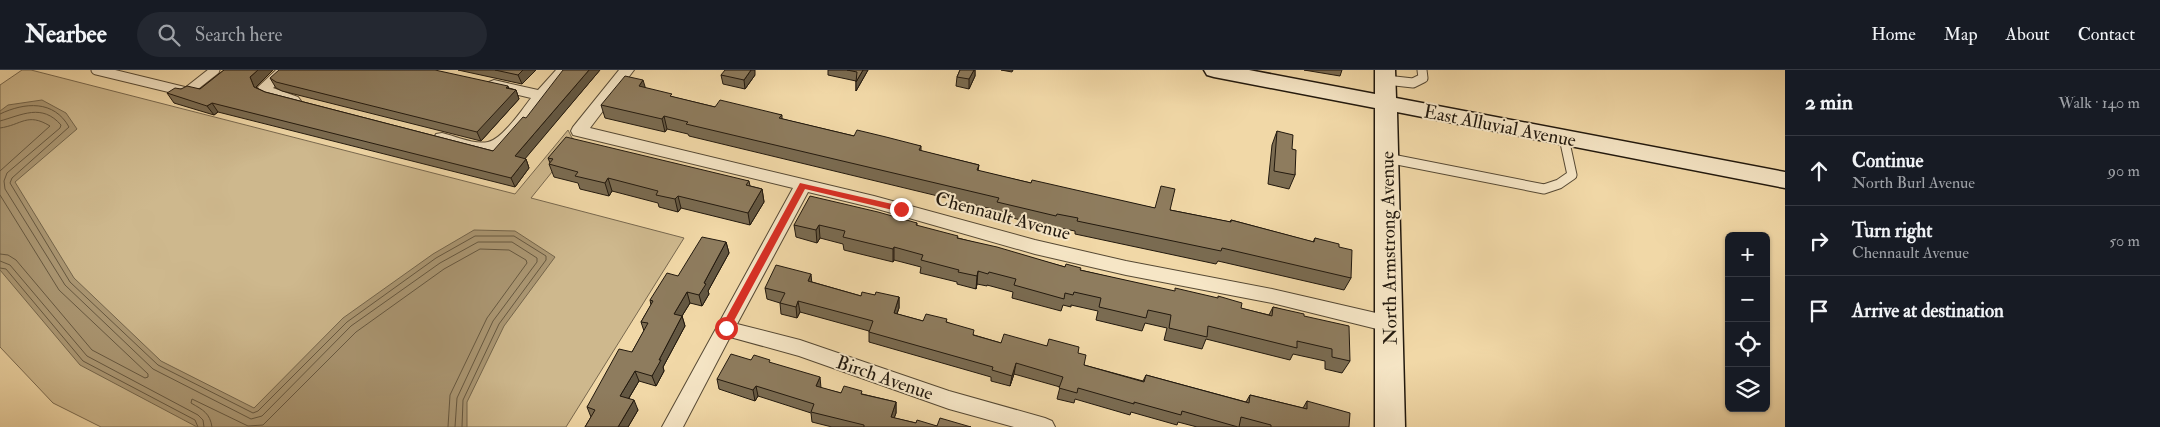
<!DOCTYPE html>
<meta charset="utf-8">
<style>
body{margin:0;font-family:"IM FELL Double Pica",serif;background:#242831;color:#f1f3f6}
.controls{position:absolute;right:15px;bottom:15px;display:grid;overflow:hidden;border-radius:8px;box-shadow:0 1px 4px #0004}
.controls button{width:45px;height:45px;display:grid;place-items:center;padding:0;border:0;border-bottom:1px solid #363941;background:#171b24;color:#f1f3f6;font:25px sans-serif}
.stop{position:absolute;width:15px;height:15px;margin:-11px;border:4px solid #d93025;border-radius:50%;background:#fff}
.stop.end{background:#d93025;border-color:#fff;box-shadow:0 1px 5px #0008}
.list{margin:0;padding:0;list-style:none}
h2{display:flex;justify-content:space-between;align-items:center;height:65px;margin:0;padding:0 20px;font-size:21px}
h2 small{font-size:16px;font-weight:400;color:#9ea1a6}
.list li{display:grid;grid-template-columns:32px 1fr auto;gap:15px;align-items:center;box-sizing:border-box;height:70px;padding:0 20px;border-top:1px solid #363941}
.list b{display:block;font-size:19px;white-space:nowrap}
.list p{margin:0;font-size:16px;white-space:nowrap;color:#9ea1a6}
.list em{font-size:16px;font-style:normal;color:#9ea1a6}
.icon{flex:none;width:28px;height:28px;fill:none;stroke:currentColor;stroke-width:2;stroke-linecap:round;stroke-linejoin:round}
.map{position:relative;flex:none;width:1785px;height:357px;overflow:hidden}
header{display:flex;align-items:center;gap:30px;box-sizing:border-box;height:70px;padding:0 25px;background:#171b24;border-bottom:1px solid #363941}
header strong{font-size:24px}
nav{display:flex;gap:28px;margin-inline-start:auto;font-size:18px}
.search{width:350px;height:45px;background:#242831;display:flex;align-items:center;gap:12px;box-sizing:border-box;padding:0 18px;border-radius:28px;color:#9ea1a6;font-size:19px}
main{display:flex}
aside{flex:1;background:#171b24}
.map>svg:first-child{display:block}
</style>
<header>
<strong>Nearbee</strong>
<div class="search"><svg class="icon" aria-label="search" viewBox="0 0 24 24"><circle cx="10" cy="10" r="6"/><path d="M15 15l6 6"/></svg>Search here</div>
<nav><a>Home</a><a>Map</a><a>About</a><a>Contact</a></nav>
</header>
<main>
<div class="map">
<svg width="1785" height="357" viewBox="0 0 1785 357">
<rect width="100%" height="100%" fill="#f1d8a7"/>
<filter id="stains"><feTurbulence type="fractalNoise" baseFrequency=".004" numOctaves="4"/><feColorMatrix values="0 0 0 0 .2 0 0 0 0 .09 0 0 0 0 .02 0 0 0 .5 -.17"/></filter>
<radialGradient id="worn" r=".72"><stop offset=".6" stop-color="#630" stop-opacity="0"/><stop offset="1" stop-color="#630" stop-opacity=".3"/></radialGradient>
<!-- green -->
<path fill="#ceb88d" stroke="#78684e" d="M22 0H31L515 124 568 60 572 68 577 71 531 128 684 168 566 357H101L53 333 0 277V15Z"/>
<!-- water -->
<path fill="#ab9773" stroke="#74654b" d="M42 30 66 43 77 59 15 112 74 208 161 291 254 338 343 248 433 184 474 160 515 161 555 187 504 256 467 332V357H197L80 295 0 200V41L8 35Z"/>
<g fill="none" stroke-linecap="round" stroke-linejoin="round">
<!-- shore -->
<path stroke="#665840" stroke-width="1" d="M0 44C25 32 54 30 69 57L12 108 10 113 70 212 158 295 253 343 258 341 347 252 436 188 475 166H514L546 186V190L499 254 463 330 462 357
M0 51C22 45 42 33 61 55L60 58 7 103 4 111 5 119 65 215 153 299 251 349 262 346 351 256 440 193 478 172H512L537 188V192L493 251 457 328 455 357
M0 58C22 55 27 42 50 56L0 101
M0 125 59 220 148 304V307L145 308 92 280 16 190 8 185 0 184
M0 191 10 195 87 286 198 345 203 350 204 357
M0 198 6 199 83 291 195 350 198 357
M212 357C210 343 203 340 191 333L192 329 248 356 263 355 356 262 444 199 480 179 509 180 526 190 527 193 487 248 450 325 448 357"/>
<!-- lane casing -->
<g stroke="#564934" stroke-width="11">
<path id="lane" d="M96 0 187 22 215 0
M1386 10 1413 13 1423 8 1422 0
M1387 88 1544 119 1559 114 1572 105 1564 68"/>
</g>
<!-- street casing -->
<g stroke="#564934" stroke-width="2">
<path id="street" d="M276 0H292L273 18 298 27 301 31 298 35 293 36 262 25 258 17Z
M556 0H571L511 73C484 91 465 80 436 72L434 68 436 64 442 63C455 66 474 75 488 72 502 69 522 40 531 28L489 18 487 15 489 12 494 10 538 20Z
M619 0H634L590 58 874 126 1035 170 1126 191 1272 219 1389 246 1396 249 1398 254 1396 259 1389 262 1272 233 1126 205 1035 184 874 138 808 122 737 254 800 270 949 321 1045 348 1052 351 1055 357H1014L949 339 799 286 730 267 683 357H662L793 118 573 65 571 61 573 57Z"/>
</g>
<!-- secondary casing -->
<g stroke="#22190e" stroke-width="3">
<path id="secondary" d="M1204 0H1249L1375 24V0H1395L1396 28 1785 102V118L1397 42 1405 357H1375V38L1214 7 1207 5Z"/>
</g>
<!-- lane -->
<use href="#lane" stroke="#f6e6c6" stroke-width="9"/>
<!-- street -->
<use href="#street" fill="#f6e6c6" fill-rule="evenodd"/>
<!-- secondary -->
<use href="#secondary" fill="#f6e6c6" fill-rule="evenodd"/>
</g>
<!-- wall -->
<path fill="#7a6b51" stroke="#22190e" d="M224 0H273L256 17 257 18 265 22 493 81 600 0 525 88 526 89 529 98 515 117 218 42 214 45 174 33 167 23 181 19H200Z
M458 0H536L522 14Z
M828 0H868L856 21V11L828 5Z
M960 0H975V6L969 19 956 16 957 7Z
M1001 0H1013L1012 2Z
M1304 0H1342L1340 6Z
M721 5H755L745 19 723 14Z
M270 8 509 18 516 20 519 29 481 71 282 21 276 18Z
M645 18 673 27 715 37 782 45V49L854 66 921 76V81L979 95 978 101 1031 113 1154 138 1170 140 1230 152 1231 150 1313 172 1315 168 1339 177 1351 208 1344 220 1218 191 1216 194 1075 164V161L1054 157V158L996 144V140L689 66 688 64 667 59 665 62 605 48 601 35Z
M1277 61 1292 79 1295 105 1289 119 1268 114 1272 75Z
M548 88 749 111 750 116 762 119 764 132 750 155 681 138 678 142 659 137 658 133 612 121 609 126 580 119 578 113 554 107 549 94 550 93Z
M917 153V156L958 168 1065 197 1080 200 1269 245 1273 237 1304 246 1350 291 1342 303 1325 299V291L1293 284 1290 290 1206 269 1202 279 1164 270 1167 258 1145 253 1142 261 1096 250 1098 241 1071 235V237L1063 235 1061 241 1012 228 1013 222 987 215V216L977 214 976 219 957 214V212L920 203 921 197 894 190 893 192 844 180 843 174 820 168 817 173 796 167 794 155Z
M726 172 729 183 708 221 709 224 702 236 690 233 682 246 685 256 663 297 664 301 656 316 639 311 629 328 638 340 628 357H585L591 347 587 337 632 282 644 261 641 252 651 235 650 230 678 206Z
M812 212 861 226 875 225 899 227V238L897 244 923 251 947 252 974 265 1001 273 1047 276 1078 283 1084 295 1143 311 1146 305 1246 332 1250 325 1303 338 1307 331 1349 357H1197L1178 352 1177 355 1131 342 1130 345 1075 329 1074 333 1057 329 1060 317 1014 304 1010 316 991 311V307L869 272V261L800 242 797 248 781 244 780 233 767 229 765 218Z
M751 290 770 293 821 318 841 323 862 324 896 332V343L894 348 916 353 937 356 971 357H832L812 352 811 343 758 326 755 331 719 319 717 309Z"/>
<!-- shaded-wall -->
<path fill="#635742" stroke="#22190e" d="M258 0H273L256 17 260 26 254 17 250 7Z
M523 0H536L522 14 518 5Z
M589 0H600L519 96 515 86Z
M751 0H755V5L745 19 744 10Z
M863 0H868L856 21V12Z
M974 0H975V6L969 19V9Z
M643 10 647 23 639 16Z
M508 16 511 25 516 20 519 29 481 71 477 62Z
M212 33 218 42 214 45 207 36Z
M664 46 667 59 665 62 662 49Z
M526 89 529 98 515 117 511 108Z
M608 108 612 121 609 126 605 113Z
M762 119 764 132 750 155 748 143Z
M678 126 681 138 678 142 675 129Z
M819 155 820 168 817 173 816 160Z
M726 172 729 183 708 221 709 224 702 236 699 225 704 213Z
M894 177V190L893 192V179Z
M978 201 977 214 976 219 977 206Z
M811 204 812 215 808 211Z
M687 222 690 233 677 254 674 244Z
M899 227V238L893 254 894 243Z
M798 231 800 242 797 248 796 237Z
M682 246 685 256 663 297 664 301 656 316 652 306 659 290Z
M1016 293 1014 304 1010 316 1012 306Z
M635 301 639 311 624 336 620 326Z
M820 307 821 318 816 316Z
M756 316 758 326 755 331 753 320Z
M634 330 638 340 628 357H618Z
M896 332V343L891 357V347Z"/>
<!-- building -->
<path fill="#8e7c5e" stroke="#22190e" d="M224 0H258L250 7 254 17 265 22 493 81 523 47 526 48 563 0H589L515 86 526 89 511 108 212 33 207 36 167 23 175 18 181 19 187 16 200 19Z
M279 0H435L508 16 506 18 516 20 477 62 276 12 270 8Z
M495 0H523L518 5Z
M725 0H751L744 10 721 5Z
M847 0H863L856 12 857 2Z
M960 0H974L969 9 957 7Z
M625 6 643 10 639 16 672 24 670 26 715 37 720 30 782 45 779 48 854 66 857 60 886 67 921 76 919 80 979 95 977 100 1031 113 1032 110 1155 138 1161 116 1175 119 1170 140 1231 152V150L1314 172 1315 168 1339 174V177L1352 180 1351 208 1222 178 1221 181 1077 151 1078 148 1057 144 1056 146 997 132 999 128 686 54 688 52 664 46 662 49 601 35Z
M1277 61 1293 65 1292 79 1296 80 1295 105 1274 101Z
M566 67 749 111 746 115 762 119 748 143 678 126 675 129 656 125 658 121 608 108 605 113 575 106 578 102 549 94 553 89 548 88Z
M810 126 878 142 917 153 916 155 958 166 957 168 997 177 1065 197 1066 194 1081 198 1080 200 1175 221V218L1218 228V226L1242 233 1241 238 1272 246 1273 237 1304 244V246L1349 256 1350 291 1332 287V279L1297 271V278L1208 256 1207 267 1169 258 1171 245 1148 240 1146 248 1099 237 1101 228 1074 222 1073 225 1065 223 1064 229 1014 215 1016 209 989 202 988 204 978 201 977 206 958 202 959 200 921 190 923 185 894 177 893 179 843 167 845 161 819 155 816 160 794 155Z
M702 167 726 172 704 213 706 214 699 225 687 222 674 244 682 246 659 290H661L652 306 635 301 620 326 634 330 618 357H585L595 340 587 337 619 279 632 282 648 253 641 252 653 231 650 230 667 203 678 206Z
M776 195 811 204 808 211 861 226 862 222 875 225 876 222 899 227 894 243 923 251 926 244 947 249 946 252 974 260 973 265 1001 273 1004 264 1047 276 1049 269 1079 277 1078 283 1086 285 1084 295 1144 312 1146 305 1249 333 1250 325 1307 339V331L1350 343 1349 357H1271V355L1241 347 1239 357H1238L1182 341 1181 345 1134 332V334L1078 318 1077 323 1059 318 1063 307 1016 293 1012 306 992 300 993 297 869 262 873 251 798 231 796 237 780 233 785 223 765 218Z
M731 284 751 290 754 285 770 290 769 292 820 307 816 316 841 323 844 316 862 321 861 324 896 332 891 347 916 353 917 350 937 356 940 348 971 357H864V355L811 342 814 334 756 316 753 320 717 309Z"/>
<!-- route -->
<path fill="#d93025" d="M800 113 901 136 905 139 901 142 805 119 729 260H722V255Z"/>
<g text-anchor="middle" stroke-width="4" stroke-linejoin="round" paint-order="stroke">
<!-- street labels -->
<g font-size="19" fill="#22190e" stroke="#f6e6c6">
<text transform="translate(1500 55) rotate(11)" y="7">East Alluvial Avenue</text>
<text transform="translate(1003 145) rotate(15)" y="7">Chennault Avenue</text>
<text transform="translate(1388 178) rotate(-91)" y="7">North Armstrong Avenue</text>
<text transform="translate(885 307) rotate(19)" y="7">Birch Avenue</text>
</g>
</g>
<rect width="100%" height="100%" filter="url(#stains)"/>
<rect width="100%" height="100%" fill="url(#worn)"/>
</svg>
<div class="controls">
<button>+</button>
<button>−</button>
<button><svg class="icon" aria-label="locate" viewBox="0 0 24 24"><circle cx="12" cy="12" r="6"/><path d="M12 2v4M12 18v4M2 12h4M18 12h4"/></svg></button>
<button><svg class="icon" aria-label="layers" viewBox="0 0 24 24"><path d="M12 4l9 5-9 5-9-5zM3 14l9 5 9-5"/></svg></button>
</div>
<div class="stop" style="left:726px;top:258px"></div>
<div class="stop end" style="left:901px;top:139px"></div>
</div>
<aside>
<h2>2 min<small>Walk · 140 m</small></h2>
<ul class="list">
<li><svg class="icon" aria-label="ahead" viewBox="0 0 24 24"><path d="M12 20V5M6 11l6-6 6 6"/></svg><div><b>Continue</b><p>North Burl Avenue</p></div><em>90 m</em></li>
<li><svg class="icon" aria-label="right" viewBox="0 0 24 24"><path d="M7 20v-9h11M14 6l5 5-5 5"/></svg><div><b>Turn right</b><p>Chennault Avenue</p></div><em>50 m</em></li>
<li><svg class="icon" aria-label="arrive" viewBox="0 0 24 24"><path d="M6 21V4h12l-3 4 3 4H6"/></svg><div><b>Arrive at destination</b></div></li>
</ul>
</aside>
</main>
